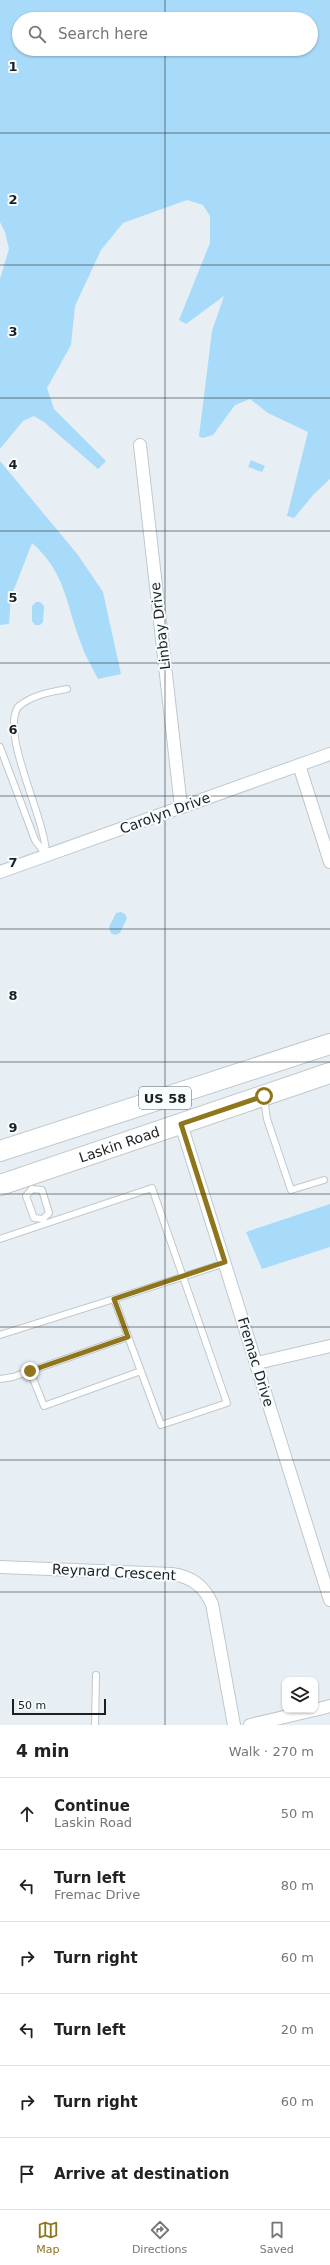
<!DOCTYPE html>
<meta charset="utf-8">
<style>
body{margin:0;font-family:"DejaVu Sans",sans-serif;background:#f2f2f2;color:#222}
.controls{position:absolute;right:12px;bottom:12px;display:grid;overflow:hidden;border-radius:8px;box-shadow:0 1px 3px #0004}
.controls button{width:36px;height:36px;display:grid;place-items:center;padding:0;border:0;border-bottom:1px solid #e0e0e0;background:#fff;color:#222;font:20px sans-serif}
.scale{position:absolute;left:12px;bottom:10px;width:94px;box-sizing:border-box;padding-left:4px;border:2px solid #1d2022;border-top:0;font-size:11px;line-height:14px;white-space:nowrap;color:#1d2022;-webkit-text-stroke:3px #f7fcff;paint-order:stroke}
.stop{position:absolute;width:12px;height:12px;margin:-9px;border:3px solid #8f751b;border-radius:50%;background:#fff}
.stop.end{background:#8f751b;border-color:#fff;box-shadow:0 1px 4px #0008}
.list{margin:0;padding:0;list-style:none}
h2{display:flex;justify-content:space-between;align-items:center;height:52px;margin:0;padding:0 16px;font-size:17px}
h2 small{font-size:13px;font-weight:400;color:#767676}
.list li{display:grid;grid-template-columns:26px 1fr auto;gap:12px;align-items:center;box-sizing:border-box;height:72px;padding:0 16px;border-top:1px solid #e0e0e0}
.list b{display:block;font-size:15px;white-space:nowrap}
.list p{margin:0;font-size:13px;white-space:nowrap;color:#767676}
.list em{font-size:13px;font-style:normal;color:#767676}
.icon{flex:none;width:22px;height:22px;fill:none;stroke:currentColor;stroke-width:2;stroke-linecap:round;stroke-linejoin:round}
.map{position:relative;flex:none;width:330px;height:1725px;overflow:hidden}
.search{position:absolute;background:#fff;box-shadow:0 1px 3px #0004;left:12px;right:12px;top:12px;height:44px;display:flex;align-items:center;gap:10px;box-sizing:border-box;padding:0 14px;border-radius:22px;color:#767676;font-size:15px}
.sheet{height:484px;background:#fff}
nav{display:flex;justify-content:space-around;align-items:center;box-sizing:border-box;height:56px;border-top:1px solid #e0e0e0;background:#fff;font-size:11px;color:#767676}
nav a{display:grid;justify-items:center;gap:2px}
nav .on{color:#8f751b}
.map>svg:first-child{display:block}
</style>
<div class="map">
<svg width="330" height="1725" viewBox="0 0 330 1725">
<rect width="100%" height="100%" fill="#e7eff5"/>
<!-- water -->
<path fill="#a8daf9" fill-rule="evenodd" d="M0 0H330V479L314 494 294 518 287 516 308 432 268 413 250 399 235 405 213 435 202 438 199 436 212 331 224 296 186 324 179 320 210 243V216L203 205 187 200 123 223 101 250 81 293 75 306 71 345 47 388 54 409 106 461 98 469 44 422 34 416 23 421 0 449V279L9 249 5 232 0 222ZM19 19H311V49H19Z
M251 460 265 466 262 472 248 467Z
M0 461 78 555 103 592 121 674 98 679C93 668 86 658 82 646 66 606 67 574 32 543L11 597 9 624 0 625Z
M36 602H40L44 606 43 622 40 625H35L32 621V606Z
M121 912 125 914 127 918 120 933 115 935 111 933 109 927 116 913Z
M330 1204V1247L262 1269 246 1232Z"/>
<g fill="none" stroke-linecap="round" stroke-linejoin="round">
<!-- lane casing -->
<g stroke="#c0c8cd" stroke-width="8">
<path id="lane" d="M0 747 35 840 46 855
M46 855C46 818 0 735 18 707 32 695 50 692 67 689
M264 1099 267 1119 291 1190 324 1180
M32 1189 26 1196 34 1218 43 1219
M32 1189 42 1190 49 1213 43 1219
M0 1239 152 1188 227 1403 161 1425 114 1299 0 1335
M114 1299 225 1263
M30 1371 44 1406 141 1371
M0 1379 13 1377 128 1337
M95 1725 96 1675"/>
</g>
<!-- street casing -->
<g stroke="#c0c8cd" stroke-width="14">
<path id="street" d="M140 445 181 807
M299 765 330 862
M0 872 330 754
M181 1124 330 1600
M257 1363 330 1346
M0 1567 172 1574C192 1577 204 1586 212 1604L234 1725
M315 1710 330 1706
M250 1725 314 1710"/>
</g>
<!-- primary casing -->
<g stroke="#c0c8cd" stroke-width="22">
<g id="primary">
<path d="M0 1151 330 1044"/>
<path id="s1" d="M0 1185 330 1073"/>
</g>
</g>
<!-- lane -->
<use href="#lane" stroke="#fff" stroke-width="6"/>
<!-- street -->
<use href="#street" stroke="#fff" stroke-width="12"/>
<!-- primary -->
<use href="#primary" stroke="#fff" stroke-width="20"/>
</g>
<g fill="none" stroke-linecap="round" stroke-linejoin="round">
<!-- route -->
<path stroke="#8f751b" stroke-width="5" d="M30 1371 128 1337 114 1299 225 1262 181 1124 264 1096"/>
</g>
<!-- grid -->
<path fill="none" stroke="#1d2022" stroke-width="1" stroke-opacity="0.55" d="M165 0V19M165 49V1725M0 133H330M0 265H330M0 398H330M0 531H330M0 663H330M0 796H330M0 929H330M0 1062H330M0 1194H330M0 1327H330M0 1460H330M0 1592H330"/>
<g text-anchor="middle" stroke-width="4" stroke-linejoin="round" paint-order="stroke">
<!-- shield labels -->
<rect fill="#f7fcff" stroke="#5e6264" stroke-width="1" x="139" y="1087" width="52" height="22" rx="3"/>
<g font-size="13" font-weight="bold" fill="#1d2022">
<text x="165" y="1103">US 58</text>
</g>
<!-- street labels -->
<g font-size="14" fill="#1d2022" stroke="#f7fcff">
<text transform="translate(160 626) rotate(-97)" y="5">Linbay Drive</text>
<text transform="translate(165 813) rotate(-20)" y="5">Carolyn Drive</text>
<text dy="5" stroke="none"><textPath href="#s1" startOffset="126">Laskin Road</textPath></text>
<text transform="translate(256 1362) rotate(73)" y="5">Fremac Drive</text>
<text transform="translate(114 1572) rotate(3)" y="5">Reynard Crescent</text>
</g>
</g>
<g font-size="13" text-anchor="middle" font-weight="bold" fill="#1d2022" stroke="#f7fcff" stroke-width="4" stroke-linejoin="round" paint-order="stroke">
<text x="13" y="71">1</text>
<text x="13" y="204">2</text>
<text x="13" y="336">3</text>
<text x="13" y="469">4</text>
<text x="13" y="602">5</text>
<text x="13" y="734">6</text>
<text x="13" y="867">7</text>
<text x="13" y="1000">8</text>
<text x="13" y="1132">9</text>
</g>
</svg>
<div class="controls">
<button><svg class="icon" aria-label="layers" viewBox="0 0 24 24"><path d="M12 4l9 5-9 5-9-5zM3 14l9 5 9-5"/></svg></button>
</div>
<div class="scale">50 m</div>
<div class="stop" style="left:264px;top:1096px"></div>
<div class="stop end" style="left:30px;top:1371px"></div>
<div class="search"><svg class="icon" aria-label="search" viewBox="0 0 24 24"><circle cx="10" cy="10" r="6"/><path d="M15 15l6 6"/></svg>Search here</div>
</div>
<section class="sheet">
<h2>4 min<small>Walk · 270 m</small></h2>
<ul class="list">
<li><svg class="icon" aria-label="ahead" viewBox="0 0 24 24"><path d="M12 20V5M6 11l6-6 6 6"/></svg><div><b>Continue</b><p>Laskin Road</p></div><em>50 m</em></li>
<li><svg class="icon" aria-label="left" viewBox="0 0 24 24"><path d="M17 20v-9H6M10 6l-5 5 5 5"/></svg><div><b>Turn left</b><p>Fremac Drive</p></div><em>80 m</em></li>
<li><svg class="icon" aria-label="right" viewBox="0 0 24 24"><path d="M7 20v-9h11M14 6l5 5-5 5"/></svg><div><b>Turn right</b></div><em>60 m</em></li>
<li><svg class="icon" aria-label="left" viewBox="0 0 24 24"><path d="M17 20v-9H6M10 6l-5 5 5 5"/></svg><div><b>Turn left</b></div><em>20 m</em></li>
<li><svg class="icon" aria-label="right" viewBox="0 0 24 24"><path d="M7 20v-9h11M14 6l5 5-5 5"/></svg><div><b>Turn right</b></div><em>60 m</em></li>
<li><svg class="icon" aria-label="arrive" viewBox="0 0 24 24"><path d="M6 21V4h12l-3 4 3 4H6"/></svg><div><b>Arrive at destination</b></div></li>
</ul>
</section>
<nav>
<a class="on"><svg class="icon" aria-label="map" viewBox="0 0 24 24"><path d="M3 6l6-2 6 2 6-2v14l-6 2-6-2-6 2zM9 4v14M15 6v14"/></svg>Map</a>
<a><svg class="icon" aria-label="directions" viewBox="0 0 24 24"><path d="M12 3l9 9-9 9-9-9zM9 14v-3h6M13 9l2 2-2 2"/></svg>Directions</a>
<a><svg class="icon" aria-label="saved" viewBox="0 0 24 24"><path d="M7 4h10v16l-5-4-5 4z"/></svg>Saved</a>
</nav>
